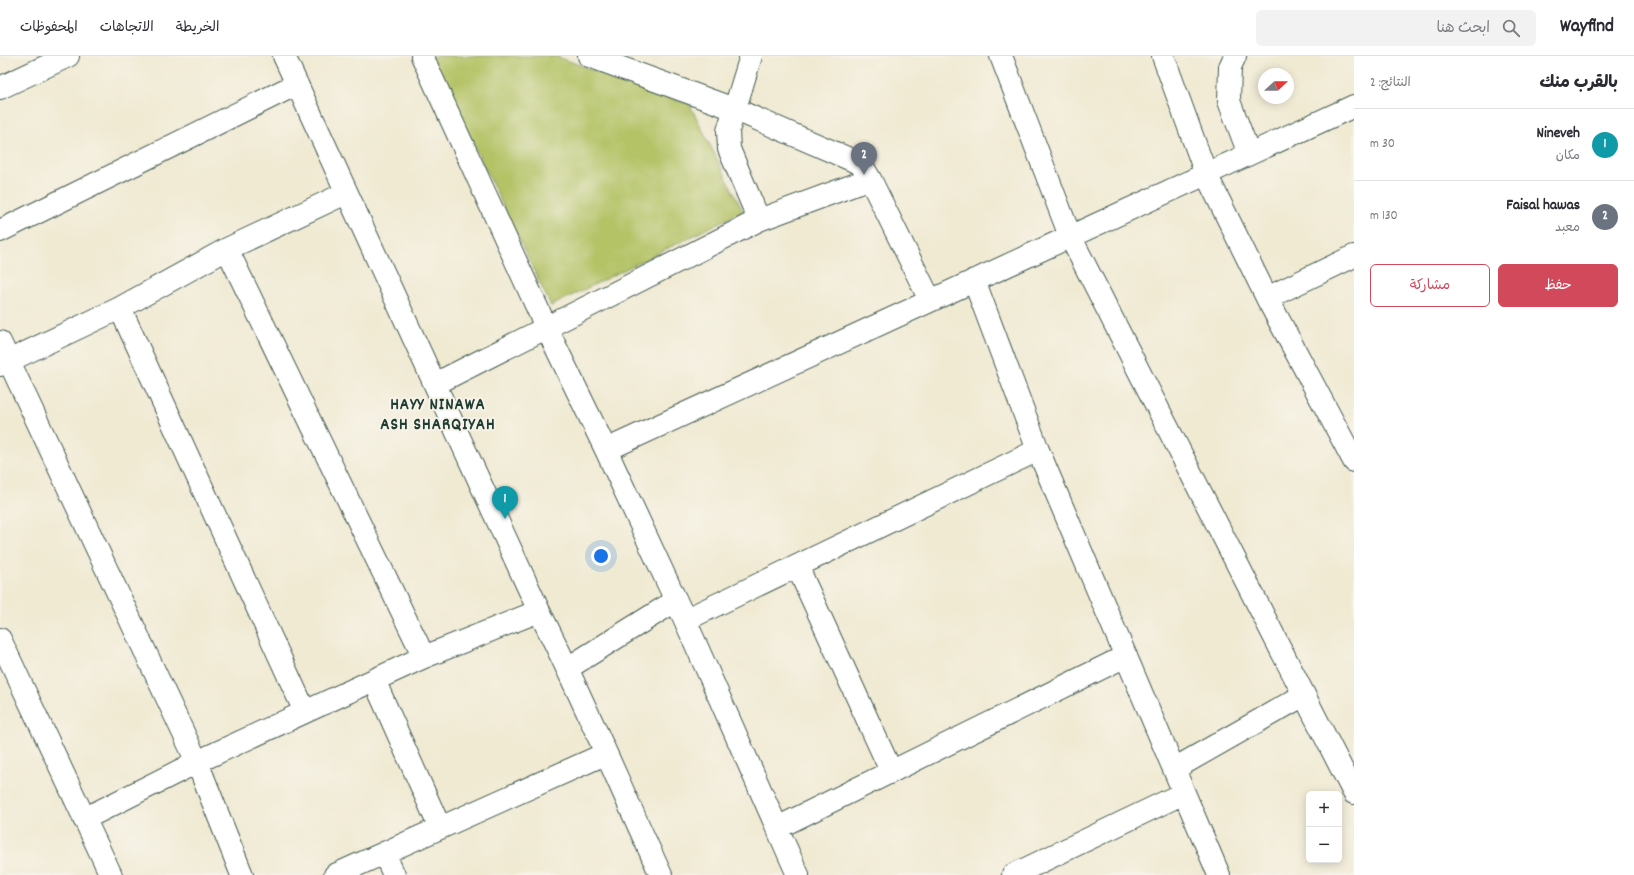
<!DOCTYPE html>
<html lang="ar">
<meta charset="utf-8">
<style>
body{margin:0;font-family:Dekko,"Playpen Sans Arabic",sans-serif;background:#f2f2f3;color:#2b2b33;direction:rtl}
.controls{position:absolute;right:12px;bottom:12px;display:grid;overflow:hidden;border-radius:6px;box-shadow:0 2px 10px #0003}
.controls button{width:36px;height:36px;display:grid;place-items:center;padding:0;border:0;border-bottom:1px solid #e1e1e2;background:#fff;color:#2b2b33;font:20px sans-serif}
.compass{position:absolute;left:1258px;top:12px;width:36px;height:36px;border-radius:50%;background:#fff;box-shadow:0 2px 10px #0003;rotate:68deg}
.you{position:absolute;left:601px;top:500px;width:14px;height:14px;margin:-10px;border:3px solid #fff;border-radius:50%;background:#1a73e8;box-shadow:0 0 0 6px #1a73e833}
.badge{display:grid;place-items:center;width:26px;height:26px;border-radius:50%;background:#d1495b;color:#fff;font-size:13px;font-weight:700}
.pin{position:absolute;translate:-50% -33px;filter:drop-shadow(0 1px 2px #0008)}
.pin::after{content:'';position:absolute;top:21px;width:14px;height:12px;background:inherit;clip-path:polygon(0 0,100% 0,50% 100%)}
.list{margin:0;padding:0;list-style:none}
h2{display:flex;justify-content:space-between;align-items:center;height:52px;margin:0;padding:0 16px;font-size:17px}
h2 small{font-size:13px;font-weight:400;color:#7c7c81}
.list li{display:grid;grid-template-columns:26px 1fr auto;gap:12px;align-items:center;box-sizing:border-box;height:72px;padding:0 16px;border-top:1px solid #e1e1e2}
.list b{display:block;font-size:15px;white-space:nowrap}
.list p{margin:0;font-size:13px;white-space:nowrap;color:#7c7c81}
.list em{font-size:13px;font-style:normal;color:#7c7c81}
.actions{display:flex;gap:8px;padding:12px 16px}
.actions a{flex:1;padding:9px 0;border:1px solid #d1495b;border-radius:6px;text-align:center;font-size:14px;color:#d1495b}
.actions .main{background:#d1495b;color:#fff}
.icon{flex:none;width:22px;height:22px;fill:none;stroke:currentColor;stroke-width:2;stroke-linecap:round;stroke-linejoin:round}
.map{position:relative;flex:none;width:1354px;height:819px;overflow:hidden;direction:ltr}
header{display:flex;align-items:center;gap:24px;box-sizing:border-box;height:56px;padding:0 20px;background:#fff;border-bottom:1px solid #e1e1e2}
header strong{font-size:19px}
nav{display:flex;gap:22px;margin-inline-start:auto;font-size:14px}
.search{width:280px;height:36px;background:#f2f2f3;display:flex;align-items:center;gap:10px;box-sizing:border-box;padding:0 14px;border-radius:6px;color:#7c7c81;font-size:15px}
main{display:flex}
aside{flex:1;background:#fff}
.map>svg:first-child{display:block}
</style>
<header>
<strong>Wayfind</strong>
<div class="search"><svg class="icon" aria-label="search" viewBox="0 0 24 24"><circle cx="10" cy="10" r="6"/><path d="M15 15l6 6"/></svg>ابحث هنا</div>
<nav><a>الخريطة</a><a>الاتجاهات</a><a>المحفوظات</a></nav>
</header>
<main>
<aside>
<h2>بالقرب منك<small>النتائج: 2</small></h2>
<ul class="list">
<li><span class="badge" style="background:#0f9aa8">1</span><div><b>Nineveh</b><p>مكان</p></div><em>30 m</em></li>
<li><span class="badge" style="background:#6b7280">2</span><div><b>Faisal hawas</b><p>معبد</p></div><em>130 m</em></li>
</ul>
<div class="actions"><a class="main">حفظ</a><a>مشاركة</a></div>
</aside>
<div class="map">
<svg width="1354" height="819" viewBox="0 0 1354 819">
<rect width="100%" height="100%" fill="#f7f3e8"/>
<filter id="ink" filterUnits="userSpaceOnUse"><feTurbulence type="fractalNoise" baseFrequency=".025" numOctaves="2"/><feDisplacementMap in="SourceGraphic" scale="8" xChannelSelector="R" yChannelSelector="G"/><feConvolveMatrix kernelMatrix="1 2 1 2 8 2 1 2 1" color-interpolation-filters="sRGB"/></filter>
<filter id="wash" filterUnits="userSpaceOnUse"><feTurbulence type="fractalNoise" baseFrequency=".012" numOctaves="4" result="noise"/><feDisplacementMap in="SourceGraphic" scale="16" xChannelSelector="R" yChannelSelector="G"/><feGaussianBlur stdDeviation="0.9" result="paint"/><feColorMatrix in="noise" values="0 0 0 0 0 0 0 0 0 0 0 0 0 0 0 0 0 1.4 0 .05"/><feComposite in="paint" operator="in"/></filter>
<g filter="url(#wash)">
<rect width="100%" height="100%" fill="#f0ead3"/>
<!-- green -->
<path fill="#b4c366" stroke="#6a804d" d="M431 0H555L673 43 689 47 743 155 551 250Z"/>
</g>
<g filter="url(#ink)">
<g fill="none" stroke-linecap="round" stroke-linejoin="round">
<!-- minor casing -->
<g stroke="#3e574c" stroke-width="24">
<path id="minor" d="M284 0 539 555C583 641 620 731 661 819
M422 0 546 271 606 394 685 564 798 819
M751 0 728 75 729 93 759 164
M1163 0 1206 118 1267 242 1354 405
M1235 0 1230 11 1229 45 1249 98
M0 32 68 0
M870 123 930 244
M0 175 297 28
M227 193 424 601
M974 224 1038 394 1219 819
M1267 242 1354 200
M120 252 305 656
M0 286 197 706 242 819
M0 309 120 252 227 193 346 137
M435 328 759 164 870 123 861 108 734 53 589 0
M606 394 1354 50
M797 510 891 715
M685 564 1038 394
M0 583 111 819
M568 612 675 545
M374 624 440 772
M1174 713 1304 639
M84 763 197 706 374 624 424 601 539 555
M777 772 1126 600
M384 797 394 819
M335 819 605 698
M1013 819 1184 737"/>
</g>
<!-- major casing -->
<g stroke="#3e574c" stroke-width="24">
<path id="major" d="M1001 0 1070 180 1354 737"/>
</g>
<!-- minor -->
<use href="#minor" stroke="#fff" stroke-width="22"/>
<!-- major -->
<use href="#major" stroke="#fff" stroke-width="22"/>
</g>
</g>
<g text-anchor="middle" stroke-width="4" stroke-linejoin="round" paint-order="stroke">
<!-- district labels -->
<g font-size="17" font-weight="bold" letter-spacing="1" fill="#1f3d34" stroke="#f7f3e8">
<text x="438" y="353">HAYY NINAWA<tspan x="438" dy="20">ASH SHARQIYAH</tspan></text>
</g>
</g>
</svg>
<div class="controls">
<button>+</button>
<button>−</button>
</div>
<svg class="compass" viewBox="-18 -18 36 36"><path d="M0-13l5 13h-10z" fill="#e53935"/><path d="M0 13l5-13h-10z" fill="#7c7c81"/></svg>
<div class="you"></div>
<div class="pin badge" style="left:505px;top:463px;background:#0f9aa8">1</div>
<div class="pin badge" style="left:864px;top:119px;background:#6b7280">2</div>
</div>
</main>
